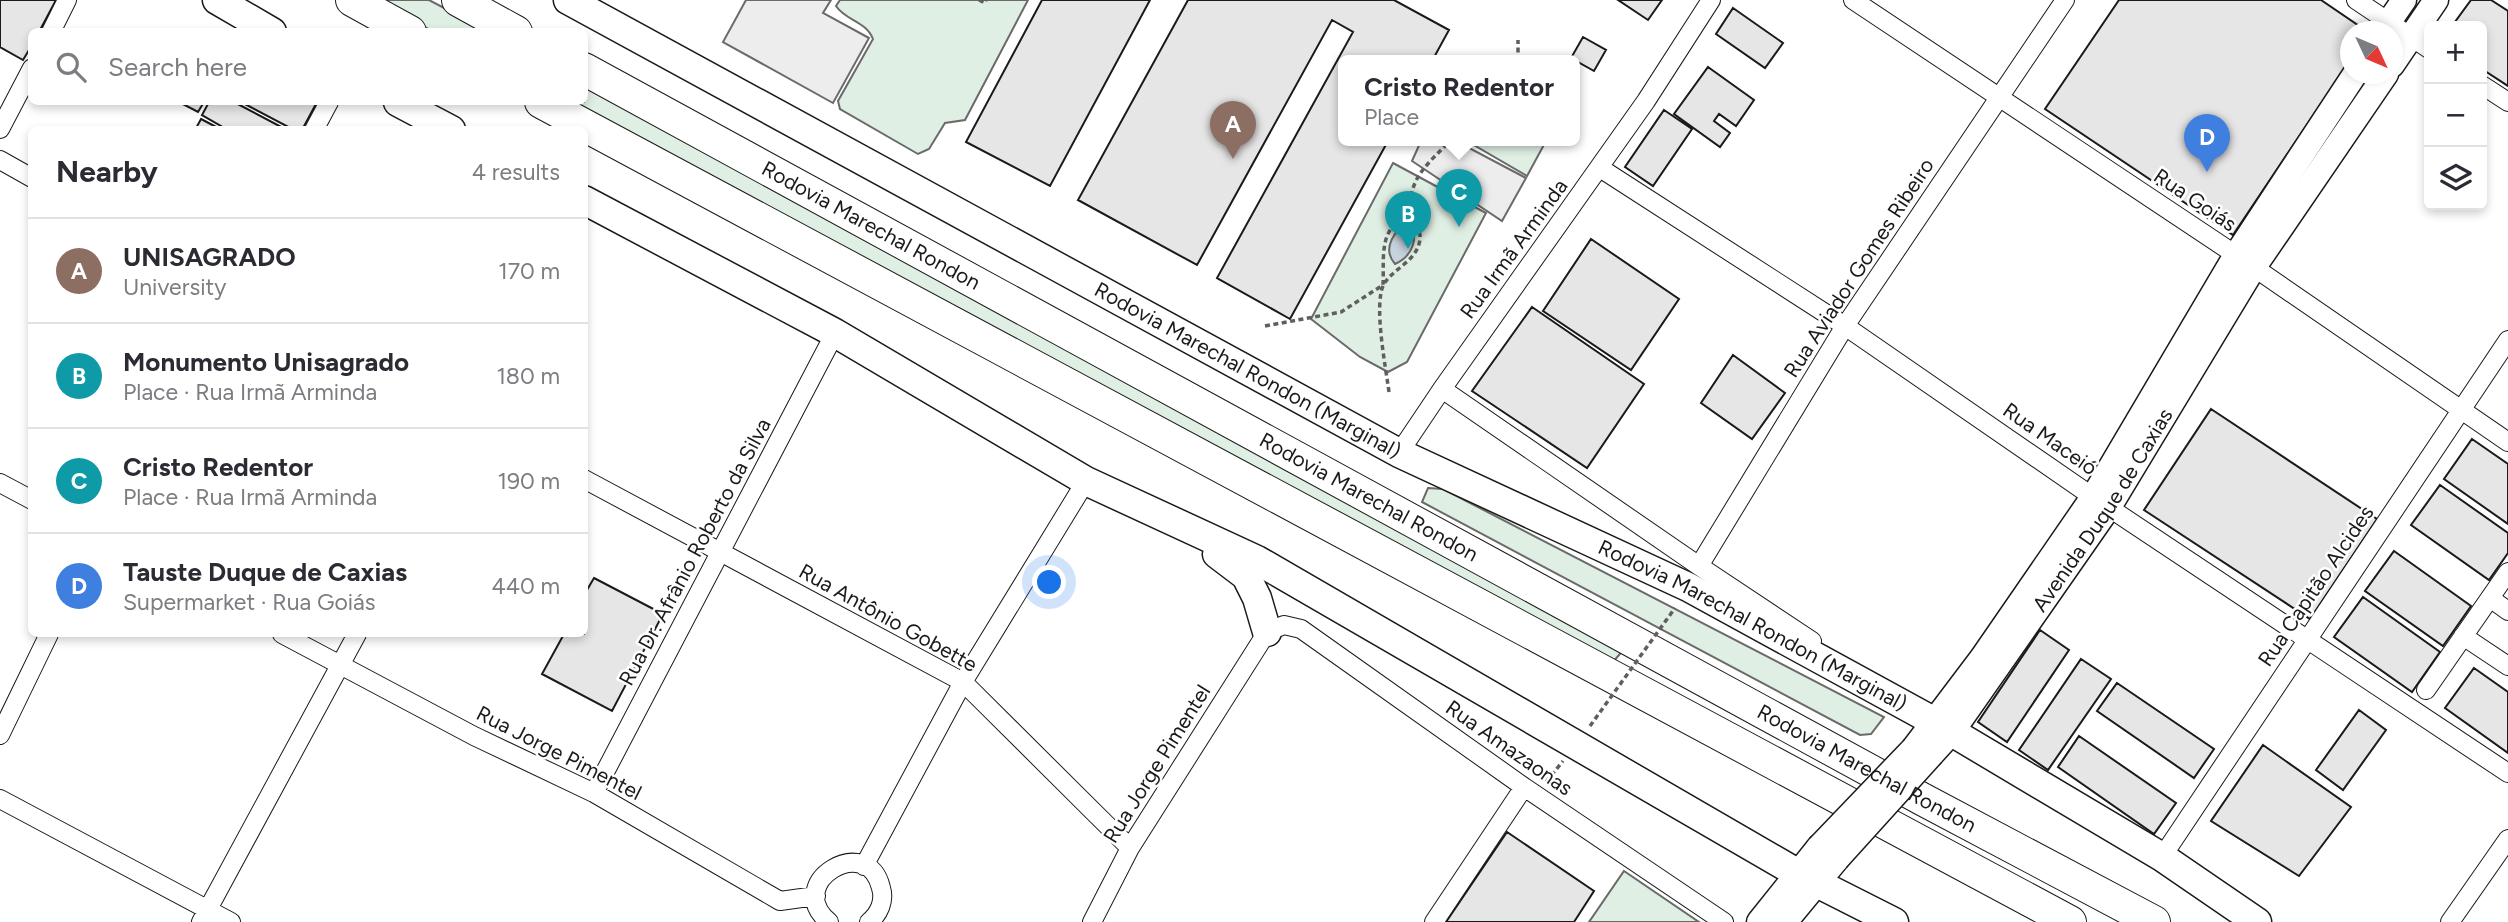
<!DOCTYPE html>
<meta charset="utf-8">
<style>
body{margin:0;font-family:Figtree,sans-serif;background:#f7f7f7;color:#2b2b33}
.controls{position:absolute;right:21px;top:21px;display:grid;overflow:hidden;border-radius:10px;box-shadow:0 4px 10px #0003}
.controls button{width:63px;height:63px;display:grid;place-items:center;padding:0;border:0;border-bottom:2px solid #e1e1e2;background:#fff;color:#2b2b33;font:35px sans-serif}
.compass{position:absolute;left:2340px;top:21px;width:63px;height:63px;border-radius:50%;background:#fff;box-shadow:0 4px 10px #0003;rotate:134deg}
.you{position:absolute;left:1050px;top:583px;width:24px;height:24px;margin:-18px;border:5px solid #fff;border-radius:50%;background:#1a73e8;box-shadow:0 0 0 10px #1a73e833}
.badge{display:grid;place-items:center;width:46px;height:46px;border-radius:50%;background:#7c3aed;color:#fff;font-size:23px;font-weight:700}
.pin{position:absolute;translate:-50% -58px;filter:drop-shadow(0 2px 4px #0008)}
.pin::after{content:'';position:absolute;top:37px;width:24px;height:21px;background:inherit;clip-path:polygon(0 0,100% 0,50% 100%)}
.popup{position:absolute;left:1338px;top:55px;width:242px;height:91px;box-sizing:border-box;display:grid;place-content:center;border-radius:10px;background:#fff;filter:drop-shadow(0 2px 5px #0005);font-size:23px;white-space:nowrap;color:#7c7c81}
.popup b{font-size:26px;color:#2b2b33}
.popup::after{content:'';position:absolute;left:50%;top:100%;margin-left:-14px;border:14px solid transparent;border-top-color:#fff}
.list{margin:0;padding:0;list-style:none}
h2{display:flex;justify-content:space-between;align-items:center;height:91px;margin:0;padding:0 28px;font-size:30px}
h2 small{font-size:23px;font-weight:400;color:#7c7c81}
.list li{display:grid;grid-template-columns:46px 1fr auto;gap:21px;align-items:center;box-sizing:border-box;height:105px;padding:0 28px;border-top:2px solid #e1e1e2}
.list b{display:block;font-size:26px;white-space:nowrap}
.list p{margin:0;font-size:23px;white-space:nowrap;color:#7c7c81}
.list em{font-size:23px;font-style:normal;color:#7c7c81}
.icon{flex:none;width:38px;height:38px;fill:none;stroke:currentColor;stroke-width:2;stroke-linecap:round;stroke-linejoin:round}
.map{position:relative;flex:none;width:2508px;height:922px;overflow:hidden}
.search{position:absolute;background:#fff;box-shadow:0 4px 10px #0003;left:28px;top:28px;width:560px;height:77px;display:flex;align-items:center;gap:18px;box-sizing:border-box;padding:0 24px;border-radius:10px;color:#7c7c81;font-size:26px}
.panel{position:absolute;background:#fff;box-shadow:0 4px 10px #0003;left:28px;top:126px;width:560px;height:511px;border-radius:10px}
.map>svg:first-child{display:block}
</style>
<div class="map">
<svg width="2508" height="922" viewBox="0 0 2508 922">
<rect width="100%" height="100%" fill="#fff"/>
<!-- green -->
<path fill="#e0efe3" stroke="#6a6a6a" stroke-width="2" d="M374 0H429L488 31H432Z
M840 0H1028L965 120 945 123 929 149 918 154 840 109 838 101 873 39C866 21 846 21 836 6Z
M585 84 1625 648 1607 669 562 102H584Z
M1467 141H1546L1527 176Z
M1393 163 1486 213 1407 362 1388 372 1360 357 1311 319Z
M1428 488 1443 489 1884 717 1871 734 1860 735 1422 502Z
M1624 871 1699 922H1589Z"/>
<!-- parking -->
<path fill="#ededed" stroke="#6a6a6a" stroke-width="2" d="M746 0H831L823 13 869 38 833 103 723 42Z
M1421 141H1456L1526 178 1502 221 1412 161Z"/>
<!-- water -->
<path fill="#c6d2dc" stroke="#6a6a6a" stroke-width="2" d="M1410 220C1419 238 1413 256 1395 264 1381 248 1395 230 1410 220Z"/>
<!-- building -->
<path fill="#e6e6e6" stroke="#1a1a1a" stroke-width="2" d="M0 0H56L39 32H32V45L23 60 0 47Z
M1042 0H1150L1050 186 966 142Z
M1188 0H1394L1449 30 1432 61H1344V141H1388L1290 319 1217 278 1353 32 1332 20 1197 265 1078 200Z
M1618 0H1662L1648 20Z
M2119 0H2321L2368 32H2350V60L2233 235 2045 109Z
M2471 0H2491L2508 11V86L2482 69V26H2452Z
M1733 8 1783 43 1765 68 1716 34Z
M1583 37 1606 50 1594 71 1571 58Z
M1708 67 1754 100 1736 126 1719 114 1714 121 1730 133 1720 147 1674 114Z
M179 102H204L198 112Z
M209 102H234L287 130H228L202 115Z
M241 102H317L302 130H294Z
M1664 110 1692 129 1653 186 1625 167Z
M201 119 222 130H195Z
M1591 239 1679 299 1631 370 1543 311Z
M1532 307 1644 384 1587 468 1472 391Z
M1733 355 1785 393 1752 439 1701 403Z
M2211 409 2377 519 2310 619 2144 510Z
M2472 439 2508 464V524L2444 479Z
M2440 485 2508 533V553L2489 580 2411 525Z
M2394 551 2471 606 2443 646 2365 591Z
M594 578 663 614 612 711 542 674 564 634H584V595Z
M2363 597 2440 652 2412 692 2334 637Z
M2040 630 2069 650 2007 742 1978 722Z
M2081 659 2111 679 2048 770 2019 750Z
M2474 668 2508 692V753L2445 708Z
M2117 683 2214 749 2194 778 2097 711Z
M2359 710 2386 730 2343 790 2316 770Z
M2079 736 2176 803 2154 834 2058 767Z
M2263 745 2351 807 2299 876 2211 821Z
M1507 832 1594 891 1574 922H1446Z"/>
<g fill="none" stroke-linecap="round" stroke-linejoin="round">
<!-- minor casing -->
<g stroke="#1a1a1a" stroke-width="20">
<path id="minor" d="M1853 0 2236 255 2508 442
M2356 0 2429 49
M51 32 67 0
M2482 85 2508 102
M0 129 32 68
M314 130 329 102
M0 160 32 178
M1600 168 1845 326 2093 497 2508 773
M1442 389 1699 566 1812 641
M1399 453 1442 389 1646 101 1711 0
M584 479 963 682 1130 848
M0 483 32 500
M1699 566 1845 326 2065 0
M2490 598 2508 611
M282 634 474 736 594 793 780 901 816 896
M2463 636 2508 666
M2426 690 2508 572
M0 735 49 634
M594 793 835 333
M0 799 231 922
M2162 857 2508 340
M864 866 963 682 1086 481
M201 922 357 634
M829 922C782 883 868 831 881 888 885 901 879 914 869 922
M1092 922 1130 848 1267 632 1284 625 1301 629 1524 787 1724 922
M1434 922 1524 787
M2450 922 2508 839"/>
</g>
<!-- secondary casing -->
<g stroke="#1a1a1a" stroke-width="27">
<g id="secondary">
<path d="M2382 32 2404 0"/>
<path d="M2392 65 2436 0"/>
<path d="M1914 748 1982 658 2093 497 2236 255 2355 74"/>
<path id="s1" d="M1932 754 1952 732 2109 507 2254 267 2386 74"/>
<path d="M1759 922 1819 847"/>
<path d="M1785 922 1837 859"/>
</g>
</g>
<!-- trunk casing -->
<g stroke="#1a1a1a" stroke-width="31">
<g id="trunk">
<path d="M217 0 272 32"/>
<path id="s2" d="M568 0 1399 453 1688 587 1935 722 2162 857 2257 922"/>
<path d="M398 102 451 130"/>
<path d="M584 200 835 333 1086 481 1257 560 1797 873 1894 922"/>
<path d="M1217 554 1246 576 1257 598 1267 632"/>
</g>
</g>
<!-- motorway casing -->
<g stroke="#1a1a1a" stroke-width="34">
<g id="motorway">
<path d="M352 0 410 32"/>
<path d="M458 0 516 32"/>
<path id="s3" d="M584 69 1922 799 2154 922"/>
<path d="M541 102 2070 922"/>
</g>
</g>
<!-- path -->
<path stroke="#5f5f5f" stroke-width="3.5" stroke-dasharray="5 3.5" stroke-linecap="butt" d="M979 0 985 3 986 0
M1518 61V40
M1574 78 1579 75
M1265 326 1341 312 1383 285C1384 269 1381 246 1389 232 1393 223 1405 218 1412 213
M1389 392C1386 369 1373 303 1384 284 1392 270 1414 262 1419 244 1423 231 1415 225 1412 214 1405 180 1430 162 1450 141
M1546 782 1563 761"/>
<!-- minor -->
<use href="#minor" stroke="#fff" stroke-width="18"/>
<!-- secondary -->
<use href="#secondary" stroke="#fff" stroke-width="24"/>
<!-- trunk -->
<use href="#trunk" stroke="#fff" stroke-width="28"/>
<!-- motorway -->
<use href="#motorway" stroke="#fff" stroke-width="32"/>
<!-- secondary-bridge casing -->
<g stroke="#1a1a1a" stroke-width="27" stroke-linecap="butt">
<path id="secondary-bridge" d="M1819 847 1914 748
M1837 859 1932 754"/>
</g>
<!-- path-bridge -->
<path stroke="#5f5f5f" stroke-width="3.5" stroke-dasharray="5 3.5" stroke-linecap="butt" d="M1590 726 1675 608"/>
<!-- secondary-bridge -->
<use href="#secondary-bridge" stroke="#fff" stroke-width="24"/>
</g>
<g text-anchor="middle" stroke-width="5" stroke-linejoin="round" paint-order="stroke">
<!-- street labels -->
<g font-size="21" fill="#1a1a1a" stroke="#fff">
<text transform="translate(2195 200) rotate(34)" y="7">Rua Goiás</text>
<text dy="7" stroke="none"><textPath href="#s3" startOffset="327">Rodovia Marechal Rondon</textPath></text>
<text transform="translate(1514 249) rotate(-54)" y="7">Rua Irmã Arminda</text>
<text transform="translate(1859 268) rotate(-57)" y="7">Rua Aviador Gomes Ribeiro</text>
<text dy="7" stroke="none"><textPath href="#s2" startOffset="774">Rodovia Marechal Rondon (Marginal)</textPath></text>
<text transform="translate(2050 439) rotate(35)" y="7">Rua Maceió</text>
<text dy="7" stroke="none"><textPath href="#s3" startOffset="894">Rodovia Marechal Rondon</textPath></text>
<text dy="7" stroke="none"><textPath href="#s1" startOffset="298">Avenida Duque de Caxias</textPath></text>
<text transform="translate(695 552) rotate(-62)" y="7">Rua Dr. Afrânio Roberto da Silva</text>
<text transform="translate(2316 586) rotate(-56)" y="7">Rua Capitão Alcides</text>
<text transform="translate(888 618) rotate(29)" y="7">Rua Antônio Gobette</text>
<text dy="7" stroke="none"><textPath href="#s2" startOffset="1340">Rodovia Marechal Rondon (Marginal)</textPath></text>
<text transform="translate(1509 748) rotate(35)" y="7">Rua Amazaonas</text>
<text transform="translate(559 753) rotate(27)" y="7">Rua Jorge Pimentel</text>
<text transform="translate(1157 764) rotate(-58)" y="7">Rua Jorge Pimentel</text>
<text dy="7" stroke="none"><textPath href="#s3" startOffset="1461">Rodovia Marechal Rondon</textPath></text>
</g>
</g>
</svg>
<div class="controls">
<button>+</button>
<button>−</button>
<button><svg class="icon" aria-label="layers" viewBox="0 0 24 24"><path d="M12 4l9 5-9 5-9-5zM3 14l9 5 9-5"/></svg></button>
</div>
<svg class="compass" viewBox="-18 -18 36 36"><path d="M0-13l5 13h-10z" fill="#e53935"/><path d="M0 13l5-13h-10z" fill="#7c7c81"/></svg>
<div class="you"></div>
<div class="pin badge" style="left:1233px;top:159px;background:#8d6e63">A</div>
<div class="pin badge" style="left:1408px;top:249px;background:#0f9aa8">B</div>
<div class="pin badge" style="left:1459px;top:227px;background:#0f9aa8">C</div>
<div class="popup"><b>Cristo Redentor</b>Place</div>
<div class="pin badge" style="left:2207px;top:172px;background:#3f7fe0">D</div>
<div class="search"><svg class="icon" aria-label="search" viewBox="0 0 24 24"><circle cx="10" cy="10" r="6"/><path d="M15 15l6 6"/></svg>Search here</div>
<section class="panel">
<h2>Nearby<small>4 results</small></h2>
<ul class="list">
<li><span class="badge" style="background:#8d6e63">A</span><div><b>UNISAGRADO</b><p>University</p></div><em>170 m</em></li>
<li><span class="badge" style="background:#0f9aa8">B</span><div><b>Monumento Unisagrado</b><p>Place · Rua Irmã Arminda</p></div><em>180 m</em></li>
<li><span class="badge" style="background:#0f9aa8">C</span><div><b>Cristo Redentor</b><p>Place · Rua Irmã Arminda</p></div><em>190 m</em></li>
<li><span class="badge" style="background:#3f7fe0">D</span><div><b>Tauste Duque de Caxias</b><p>Supermarket · Rua Goiás</p></div><em>440 m</em></li>
</ul>
</section>
</div>
